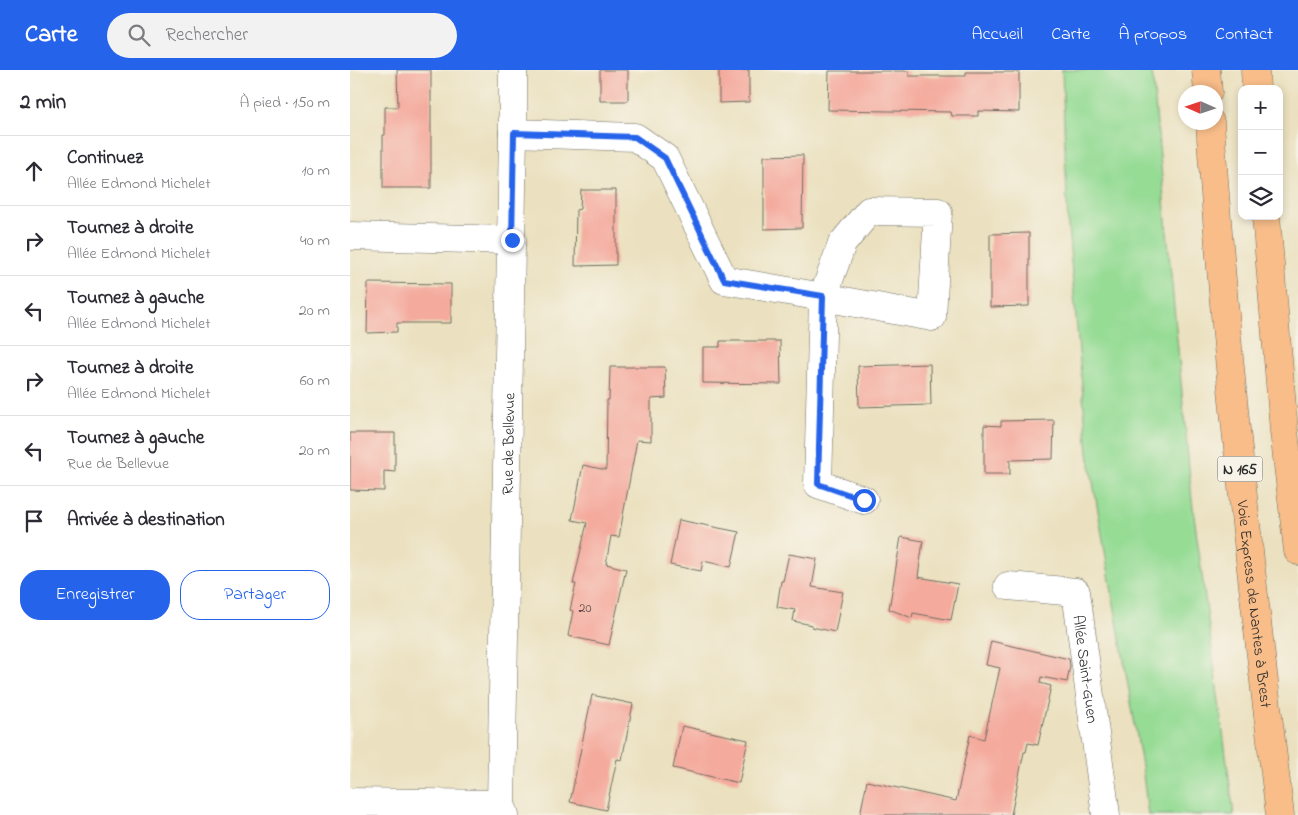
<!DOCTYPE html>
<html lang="fr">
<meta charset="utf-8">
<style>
body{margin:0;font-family:"Indie Flower",sans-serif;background:#f2f2f3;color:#2b2b33}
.controls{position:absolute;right:15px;top:15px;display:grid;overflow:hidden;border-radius:10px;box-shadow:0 2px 8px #0003}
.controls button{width:45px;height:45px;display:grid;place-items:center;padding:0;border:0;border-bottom:1px solid #e1e1e2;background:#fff;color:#2b2b33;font:25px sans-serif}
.compass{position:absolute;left:828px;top:15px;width:45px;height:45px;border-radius:50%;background:#fff;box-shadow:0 2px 8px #0003;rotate:273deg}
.stop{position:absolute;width:15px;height:15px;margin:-11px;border:4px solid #2563eb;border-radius:50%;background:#fff}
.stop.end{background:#2563eb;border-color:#fff;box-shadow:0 1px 5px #0008}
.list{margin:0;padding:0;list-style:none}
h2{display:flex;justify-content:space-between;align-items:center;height:65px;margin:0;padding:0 20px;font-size:21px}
h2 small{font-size:16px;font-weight:400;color:#7c7c81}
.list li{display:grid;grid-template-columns:32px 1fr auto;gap:15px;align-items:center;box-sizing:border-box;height:70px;padding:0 20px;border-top:1px solid #e1e1e2}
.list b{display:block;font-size:19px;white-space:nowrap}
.list p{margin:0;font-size:16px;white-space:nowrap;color:#7c7c81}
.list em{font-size:16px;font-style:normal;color:#7c7c81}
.actions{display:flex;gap:10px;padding:15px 20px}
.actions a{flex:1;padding:11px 0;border:1px solid #2563eb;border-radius:20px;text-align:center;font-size:18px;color:#2563eb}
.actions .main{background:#2563eb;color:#fff}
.icon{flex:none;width:28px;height:28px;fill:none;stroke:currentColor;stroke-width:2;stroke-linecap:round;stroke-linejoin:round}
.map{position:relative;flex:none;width:948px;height:745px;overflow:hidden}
header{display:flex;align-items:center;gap:30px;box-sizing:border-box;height:70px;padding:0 25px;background:#2563eb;color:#fff}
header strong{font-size:24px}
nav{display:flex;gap:28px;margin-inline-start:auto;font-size:18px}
.search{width:350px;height:45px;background:#f2f2f3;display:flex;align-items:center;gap:12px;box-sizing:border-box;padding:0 18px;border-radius:28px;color:#7c7c81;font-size:19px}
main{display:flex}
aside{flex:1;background:#fff}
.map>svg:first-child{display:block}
</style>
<header>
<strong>Carte</strong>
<div class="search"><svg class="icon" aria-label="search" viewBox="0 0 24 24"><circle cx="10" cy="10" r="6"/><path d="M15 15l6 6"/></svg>Rechercher</div>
<nav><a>Accueil</a><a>Carte</a><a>À propos</a><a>Contact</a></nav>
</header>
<main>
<aside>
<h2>2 min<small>À pied · 150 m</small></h2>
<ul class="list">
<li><svg class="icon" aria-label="ahead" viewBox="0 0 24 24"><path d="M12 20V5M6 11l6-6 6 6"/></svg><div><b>Continuez</b><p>Allée Edmond Michelet</p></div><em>10 m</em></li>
<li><svg class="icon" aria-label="right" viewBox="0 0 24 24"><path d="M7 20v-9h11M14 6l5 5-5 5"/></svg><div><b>Tournez à droite</b><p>Allée Edmond Michelet</p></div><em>40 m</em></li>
<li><svg class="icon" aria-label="left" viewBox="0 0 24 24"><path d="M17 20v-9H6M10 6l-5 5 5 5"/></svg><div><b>Tournez à gauche</b><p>Allée Edmond Michelet</p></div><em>20 m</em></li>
<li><svg class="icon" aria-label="right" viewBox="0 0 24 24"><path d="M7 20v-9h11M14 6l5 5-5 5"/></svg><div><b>Tournez à droite</b><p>Allée Edmond Michelet</p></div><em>60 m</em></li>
<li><svg class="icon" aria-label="left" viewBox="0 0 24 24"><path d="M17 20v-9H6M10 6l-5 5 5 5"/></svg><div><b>Tournez à gauche</b><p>Rue de Bellevue</p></div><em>20 m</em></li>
<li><svg class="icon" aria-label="arrive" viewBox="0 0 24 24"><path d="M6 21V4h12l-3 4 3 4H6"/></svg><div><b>Arrivée à destination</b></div></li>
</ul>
<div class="actions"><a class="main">Enregistrer</a><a>Partager</a></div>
</aside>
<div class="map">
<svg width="948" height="745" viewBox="0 0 948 745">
<rect width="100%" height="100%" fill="#f7f3e8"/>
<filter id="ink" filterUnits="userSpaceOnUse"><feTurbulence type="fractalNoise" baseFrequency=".02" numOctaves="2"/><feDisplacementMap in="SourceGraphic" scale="10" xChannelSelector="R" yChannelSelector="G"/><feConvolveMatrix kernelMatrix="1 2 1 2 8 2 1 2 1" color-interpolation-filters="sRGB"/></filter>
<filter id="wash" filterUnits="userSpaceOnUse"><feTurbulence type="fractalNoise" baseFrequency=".0096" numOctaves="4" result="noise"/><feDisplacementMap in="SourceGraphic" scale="20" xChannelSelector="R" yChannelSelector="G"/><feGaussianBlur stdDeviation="1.12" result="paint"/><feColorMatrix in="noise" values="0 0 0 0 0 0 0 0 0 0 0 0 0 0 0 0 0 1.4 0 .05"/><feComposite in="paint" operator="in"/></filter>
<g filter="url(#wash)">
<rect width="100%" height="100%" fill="#ebe1c0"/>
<!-- green -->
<path fill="#96dc95" stroke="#608460" d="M712 0H802L842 430 884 745H798L792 696 738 383 718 158Z"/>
<g id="blocks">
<!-- building -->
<path fill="#f4ab9e" d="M47 0H81V118H33V65H35V37H48Z
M250 0H278V31H250Z
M369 0H399V32L369 33Z
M479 1H559V6H616V2H669V42L628 41V46H602L601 42 478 40Z
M453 85 452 158 414 159V86Z
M231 120H266V195L225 196 226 140 230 139Z
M679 163V236L640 237V164Z
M18 213 101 214V253H47V262L17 263Z
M370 271H430L431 314 353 313V277H370Z
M580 294 581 335 509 337 508 296Z
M260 297H315L316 328 301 329V371L287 370 269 467 261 466 256 494 276 499 259 575 218 566 223 541 220 540 226 514H223L237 453 222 450 233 395 256 400 257 330H259Z
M704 350 703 389 660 390V404H634V355L651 356V351Z
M0 363H45V402L34 401V421L0 420Z
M329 450 389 462 381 497 353 491 351 501 320 495Z
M551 467 573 471 568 507 608 514 601 550 563 543 562 548 539 539Z
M439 484 467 489 462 517 493 522 485 562 462 557V555L443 551 445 540 427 537 431 511H433Z
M641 571 719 589 720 596 717 612 691 607 690 613 701 616 688 675 678 673 676 682H674L661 745H510L517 711 606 731 620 665 634 669 650 598 636 595Z
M242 625 283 634 272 690 267 689 256 740 220 732Z
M332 656 398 670 389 713 323 698Z"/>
</g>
</g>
<g filter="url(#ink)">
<use href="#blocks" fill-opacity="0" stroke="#6e6b5f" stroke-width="1"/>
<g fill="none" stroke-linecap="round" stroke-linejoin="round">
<!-- minor casing -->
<g stroke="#6e6b5f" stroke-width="29">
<g id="minor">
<path d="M163 63 285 67 315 88 374 210 473 227 582 247 588 142 519 141 492 174 473 227 468 414 514 430"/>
<path d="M0 166 162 170"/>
<path id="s1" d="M658 516 726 522 756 745"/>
<path d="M0 732 151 734"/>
<path id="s2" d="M155 745 151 734 163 63V0"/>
</g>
</g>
<!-- trunk casing -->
<g stroke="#6e6b5f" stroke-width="29">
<g id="trunk">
<path d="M856 0 858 22"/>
<path d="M905 0 906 19"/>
<path id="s3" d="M860 52C875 284 902 515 930 745"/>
<path d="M916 146 934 361 948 481"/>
</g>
</g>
<!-- minor -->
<use href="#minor" stroke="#fff" stroke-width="28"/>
<!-- trunk -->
<use href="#trunk" stroke="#f8bd89" stroke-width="28"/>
</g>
</g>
<g fill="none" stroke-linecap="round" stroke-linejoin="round" filter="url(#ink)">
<!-- route -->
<path stroke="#2563eb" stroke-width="6" d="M162 170 164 63 285 67 315 88 374 210 473 226 468 414 514 430"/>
</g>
<g text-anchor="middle" stroke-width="4.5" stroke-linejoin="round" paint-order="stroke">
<!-- number labels -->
<g font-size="14" fill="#5d4b48">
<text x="235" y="542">20</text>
</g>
<!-- shield labels -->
<rect fill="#f7f3e8" stroke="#686764" stroke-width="1" x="867.5" y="386.5" width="45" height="25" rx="4"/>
<g font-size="15" font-weight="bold" fill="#2b2b2b">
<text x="890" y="404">N 165</text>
</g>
<!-- street labels -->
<g font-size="16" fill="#2b2b2b" stroke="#f7f3e8">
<text dy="6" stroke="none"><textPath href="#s2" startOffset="372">Rue de Bellevue</textPath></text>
<text dy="6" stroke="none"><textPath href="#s3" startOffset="484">Voie Express de Nantes à Brest</textPath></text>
<text dy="6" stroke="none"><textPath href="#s1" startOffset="146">Allée Saint-Guen</textPath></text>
</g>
</g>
</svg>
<div class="controls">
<button>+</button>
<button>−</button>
<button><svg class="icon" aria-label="layers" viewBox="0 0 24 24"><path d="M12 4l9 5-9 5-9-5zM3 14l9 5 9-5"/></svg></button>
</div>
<svg class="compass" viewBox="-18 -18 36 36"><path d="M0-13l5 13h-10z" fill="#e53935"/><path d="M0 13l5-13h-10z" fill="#7c7c81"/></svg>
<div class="stop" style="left:514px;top:430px"></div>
<div class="stop end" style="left:162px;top:170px"></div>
</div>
</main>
